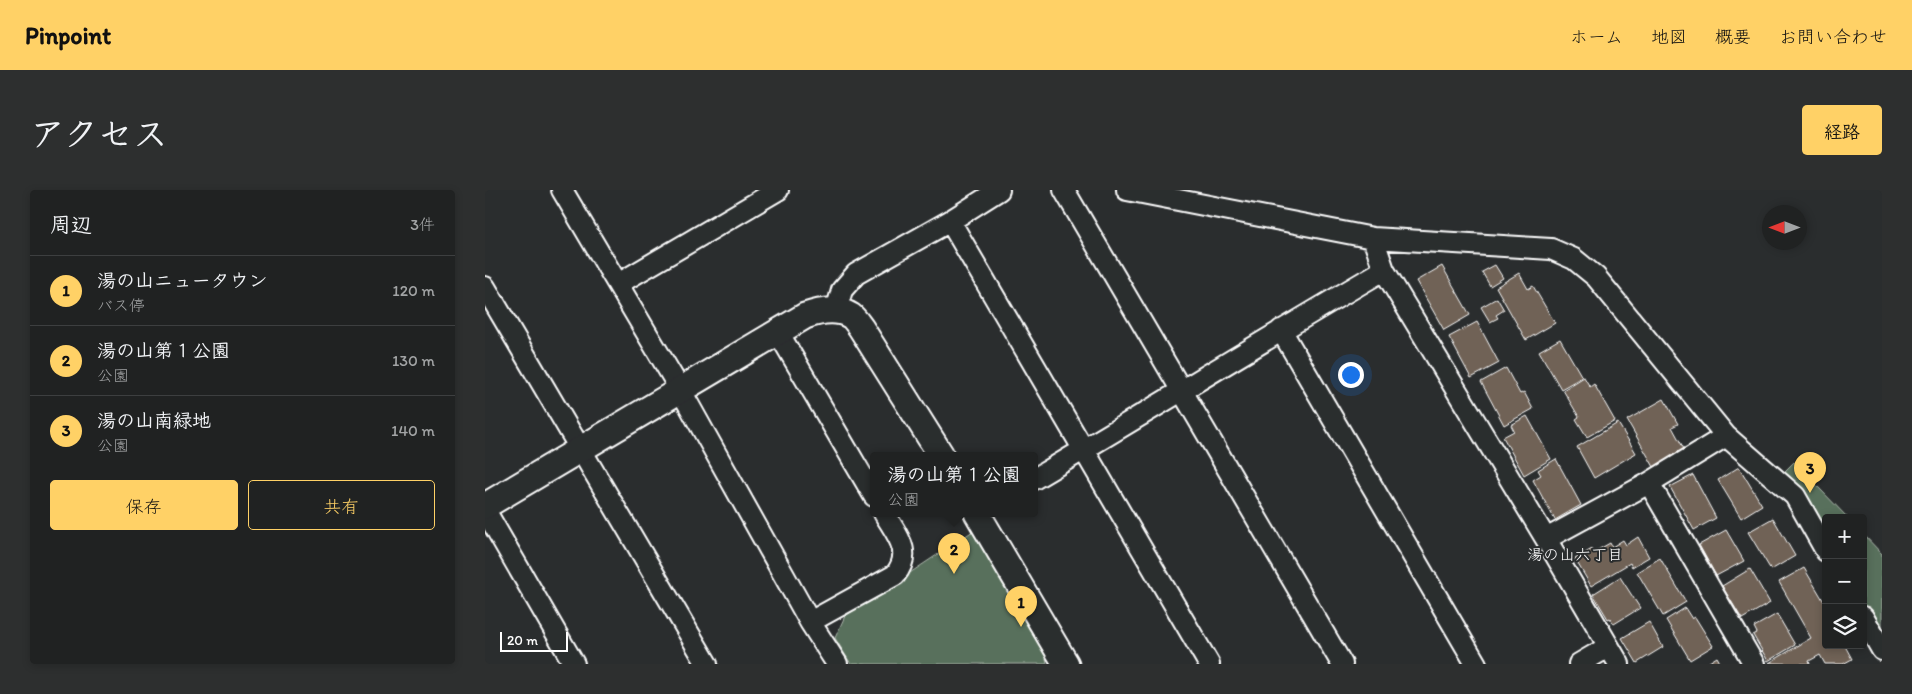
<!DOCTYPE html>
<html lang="ja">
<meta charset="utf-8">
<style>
body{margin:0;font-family:Itim,"Klee One",sans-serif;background:#2d2f2f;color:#f1f3f6}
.controls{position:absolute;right:15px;bottom:15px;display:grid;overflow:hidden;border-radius:5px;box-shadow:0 2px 8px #0003}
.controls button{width:45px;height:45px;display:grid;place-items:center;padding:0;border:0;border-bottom:1px solid #3d3f40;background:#202222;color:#f1f3f6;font:25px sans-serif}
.compass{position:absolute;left:1277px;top:15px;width:45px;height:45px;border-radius:50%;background:#202222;box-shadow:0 2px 8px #0003;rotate:270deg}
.scale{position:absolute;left:15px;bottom:12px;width:68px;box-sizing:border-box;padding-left:5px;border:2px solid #fff;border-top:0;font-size:14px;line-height:18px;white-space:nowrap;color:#fff;-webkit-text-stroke:4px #2a2d2e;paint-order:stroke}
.you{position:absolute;left:865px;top:184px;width:18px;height:18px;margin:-12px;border:4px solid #fff;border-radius:50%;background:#1a73e8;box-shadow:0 0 0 8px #1a73e833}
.badge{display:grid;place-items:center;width:32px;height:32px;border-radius:50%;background:#ffd166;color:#111;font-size:16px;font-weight:700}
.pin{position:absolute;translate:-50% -41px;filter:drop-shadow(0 1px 2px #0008)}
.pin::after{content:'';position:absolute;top:26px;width:18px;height:15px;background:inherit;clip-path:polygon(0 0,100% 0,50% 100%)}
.popup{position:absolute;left:385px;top:262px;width:168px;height:65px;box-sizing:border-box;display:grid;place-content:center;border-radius:5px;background:#202222;filter:drop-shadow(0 1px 4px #0005);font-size:16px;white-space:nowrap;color:#a2a4a5}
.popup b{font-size:19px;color:#f1f3f6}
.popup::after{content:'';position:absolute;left:50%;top:100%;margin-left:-10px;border:10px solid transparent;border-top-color:#202222}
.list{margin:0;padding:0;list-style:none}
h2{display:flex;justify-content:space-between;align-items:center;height:65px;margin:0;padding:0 20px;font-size:21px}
h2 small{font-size:16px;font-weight:400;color:#a2a4a5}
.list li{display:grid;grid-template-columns:32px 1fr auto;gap:15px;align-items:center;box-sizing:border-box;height:70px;padding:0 20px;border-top:1px solid #3d3f40}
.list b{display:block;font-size:19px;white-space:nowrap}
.list p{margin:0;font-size:16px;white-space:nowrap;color:#a2a4a5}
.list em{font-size:16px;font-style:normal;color:#a2a4a5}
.actions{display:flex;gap:10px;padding:15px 20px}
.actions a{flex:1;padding:11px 0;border:1px solid #ffd166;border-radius:5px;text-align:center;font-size:18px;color:#ffd166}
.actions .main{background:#ffd166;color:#111}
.icon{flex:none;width:28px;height:28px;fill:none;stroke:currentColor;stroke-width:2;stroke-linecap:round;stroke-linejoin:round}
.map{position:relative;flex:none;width:1397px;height:474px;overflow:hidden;border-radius:5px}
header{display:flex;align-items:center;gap:30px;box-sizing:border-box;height:70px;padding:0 25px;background:#ffd166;color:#111}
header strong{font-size:24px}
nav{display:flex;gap:28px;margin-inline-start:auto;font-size:18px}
.intro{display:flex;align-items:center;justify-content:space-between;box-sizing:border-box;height:120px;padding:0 30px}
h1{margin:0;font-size:35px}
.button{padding:12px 22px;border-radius:5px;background:#ffd166;color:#111;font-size:18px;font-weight:700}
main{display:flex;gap:30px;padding:0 30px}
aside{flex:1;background:#202222;border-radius:5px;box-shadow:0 2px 8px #0003}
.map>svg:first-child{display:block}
</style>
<header>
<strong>Pinpoint</strong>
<nav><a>ホーム</a><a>地図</a><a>概要</a><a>お問い合わせ</a></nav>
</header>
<div class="intro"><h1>アクセス</h1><a class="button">経路</a></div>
<main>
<aside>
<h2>周辺<small>3件</small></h2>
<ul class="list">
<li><span class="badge">1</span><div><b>湯の山ニュータウン</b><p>バス停</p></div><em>120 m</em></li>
<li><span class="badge">2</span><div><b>湯の山第１公園</b><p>公園</p></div><em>130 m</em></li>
<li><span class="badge">3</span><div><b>湯の山南緑地</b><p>公園</p></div><em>140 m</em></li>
</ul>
<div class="actions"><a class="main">保存</a><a>共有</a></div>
</aside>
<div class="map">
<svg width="1397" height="474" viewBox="0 0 1397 474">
<rect width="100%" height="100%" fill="#2a2d2e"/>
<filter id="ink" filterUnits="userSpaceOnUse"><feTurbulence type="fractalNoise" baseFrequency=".02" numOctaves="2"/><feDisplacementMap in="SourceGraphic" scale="10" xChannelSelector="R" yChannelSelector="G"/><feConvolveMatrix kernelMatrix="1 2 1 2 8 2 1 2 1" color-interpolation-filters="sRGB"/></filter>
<g filter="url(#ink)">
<!-- green -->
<path fill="#596f5b" stroke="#acb7ad" d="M1309 272 1363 328H1341V349L1298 283Z
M488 341 560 462 562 474H366L350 448 360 426Z
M1378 344 1397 364V446L1378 413Z"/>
<!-- building -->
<path fill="#706256" stroke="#fff" d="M1010 75 1018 88 1005 96 997 82Z
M957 76 985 125 959 140 931 91Z
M1034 83 1043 99 1048 96 1070 133 1041 150 1011 97Z
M1012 108 1019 120 1011 125 1013 128 1005 132 996 117Z
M992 132 1014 173 986 188 964 147Z
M1075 149 1097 187 1076 199 1054 161Z
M1021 178 1035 204 1039 202 1048 219 1019 235 996 192Z
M1099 187 1105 197 1109 194 1130 231 1102 247 1091 229 1094 227 1078 200Z
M1179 209 1193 234 1187 237 1199 259 1169 277 1142 230Z
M1042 226 1066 269 1039 285 1018 247 1029 241 1026 235Z
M1133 233 1151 263 1109 288 1092 257Z
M1071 269 1096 315 1070 330 1048 290 1056 285 1053 280Z
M1254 277 1277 315 1256 328 1233 290Z
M1208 285 1231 328 1209 340 1185 297Z
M1288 328 1310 366 1286 380 1263 342Z
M1241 340 1259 371 1231 386 1214 355Z
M1153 347 1164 367 1147 377 1145 373 1106 396 1090 369 1107 359 1109 362 1125 353 1127 357 1138 350 1141 355Z
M1175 368 1201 412 1178 426 1152 382Z
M1319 378 1341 415V455H1362L1360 456 1367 469 1358 474H1340L1335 465 1324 471 1325 474 1284 473 1326 448 1294 392Z
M1265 379 1285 413 1257 429 1237 396Z
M1135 387 1155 418 1129 434 1125 428 1123 429 1108 404Z
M1200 418 1207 429 1210 427 1228 456 1205 470 1181 430Z
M1292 424 1310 455 1283 471 1268 445 1272 443 1269 437Z
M1164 432 1178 457 1152 473 1137 448Z
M1232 467 1236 474H1221Z"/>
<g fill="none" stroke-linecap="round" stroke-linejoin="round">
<!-- minor casing -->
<g stroke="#fff" stroke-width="24">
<path id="minor" d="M77 0 196 201 325 432 352 474
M579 0 857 474
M642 0 888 48 1066 59 1089 69 1111 87 1241 246 1310 306 1341 361
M465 31 724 474
M888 48 899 80 1061 349 1134 474
M133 94 293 0
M0 97 222 474
M351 121 357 100 371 84 465 31 514 0
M796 140 991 474
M293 142 389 306
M549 289C666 220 782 148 899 80
M1164 293 1269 474
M0 320 89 474
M1061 349 1164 293 1241 246
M1378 427 1397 460
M325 432 410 385C429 362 411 344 399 323
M1094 474 1123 457"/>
</g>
<!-- tertiary casing -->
<g stroke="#fff" stroke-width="29">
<path id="tertiary" d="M0 316 320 126C334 121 352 117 366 126 370 129 373 134 376 138L456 265
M492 323 581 474"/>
</g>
<!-- minor -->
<use href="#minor" stroke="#2a2d2e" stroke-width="20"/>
<!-- tertiary -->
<use href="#tertiary" stroke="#2a2d2e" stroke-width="25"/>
</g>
</g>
<g text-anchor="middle" stroke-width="4" stroke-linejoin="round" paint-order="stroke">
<!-- neighbourhood labels -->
<g font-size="16" fill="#fff" stroke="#2a2d2e">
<text x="1090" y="370">湯の山六丁目</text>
</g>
</g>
</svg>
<div class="controls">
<button>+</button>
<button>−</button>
<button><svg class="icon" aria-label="layers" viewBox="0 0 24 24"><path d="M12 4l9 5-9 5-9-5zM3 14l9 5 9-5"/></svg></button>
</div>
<svg class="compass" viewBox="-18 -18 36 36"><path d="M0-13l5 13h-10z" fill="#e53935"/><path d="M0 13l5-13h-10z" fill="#a2a4a5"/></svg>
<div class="scale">20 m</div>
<div class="you"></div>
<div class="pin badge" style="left:536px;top:437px">1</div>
<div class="pin badge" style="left:469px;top:384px">2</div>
<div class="popup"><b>湯の山第１公園</b>公園</div>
<div class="pin badge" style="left:1325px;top:303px">3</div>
</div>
</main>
